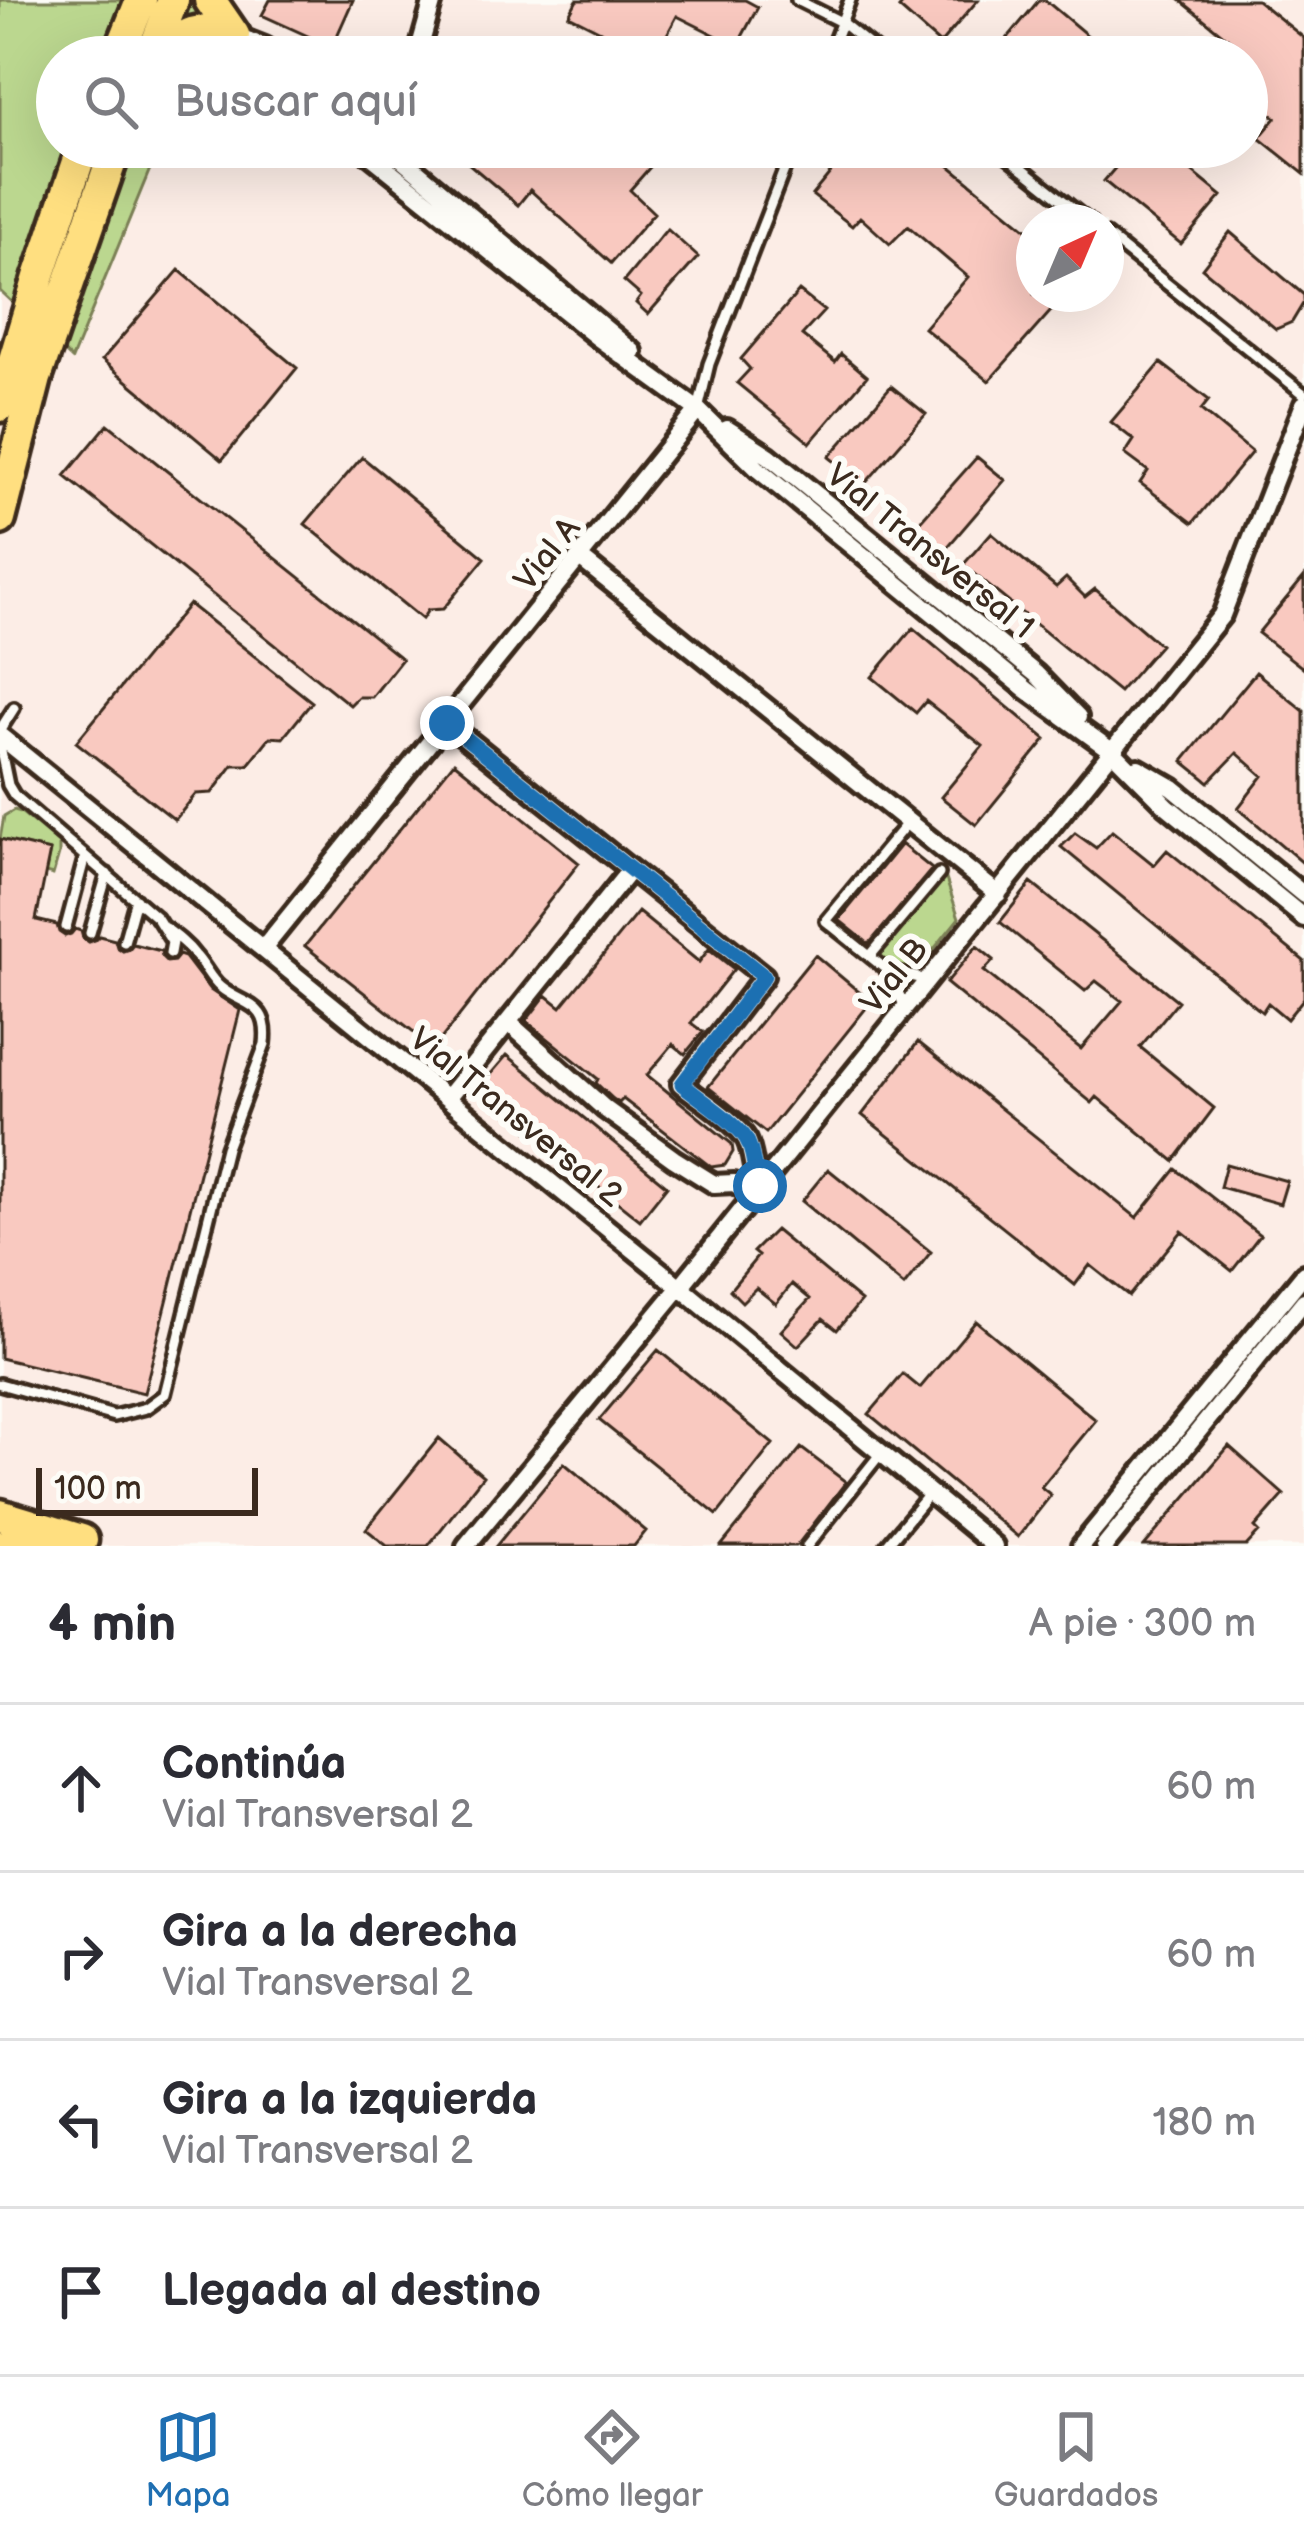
<!DOCTYPE html>
<html lang="es">
<meta charset="utf-8">
<style>
body{margin:0;font-family:"Balsamiq Sans",sans-serif;background:#f2f2f3;color:#2b2b33}
.compass{position:absolute;left:1016px;top:204px;width:108px;height:108px;border-radius:50%;background:#fff;box-shadow:0 12px 48px #0002;rotate:44deg}
.scale{position:absolute;left:36px;bottom:30px;width:222px;box-sizing:border-box;padding-left:12px;border:6px solid #3b2a1e;border-top:0;font-size:33px;line-height:42px;white-space:nowrap;color:#3b2a1e;-webkit-text-stroke:9px #fdfcf7;paint-order:stroke}
.stop{position:absolute;width:36px;height:36px;margin:-27px;border:9px solid #1f6fb2;border-radius:50%;background:#fff}
.stop.end{background:#1f6fb2;border-color:#fff;box-shadow:0 3px 12px #0008}
.list{margin:0;padding:0;list-style:none}
h2{display:flex;justify-content:space-between;align-items:center;height:156px;margin:0;padding:0 48px;font-size:51px}
h2 small{font-size:39px;font-weight:400;color:#7c7c81}
.list li{display:grid;grid-template-columns:78px 1fr auto;gap:36px;align-items:center;box-sizing:border-box;height:168px;padding:0 48px;border-top:3px solid #e1e1e2}
.list b{display:block;font-size:45px;white-space:nowrap}
.list p{margin:0;font-size:39px;white-space:nowrap;color:#7c7c81}
.list em{font-size:39px;font-style:normal;color:#7c7c81}
.icon{flex:none;width:66px;height:66px;fill:none;stroke:currentColor;stroke-width:2;stroke-linecap:round;stroke-linejoin:round}
.map{position:relative;flex:none;width:1304px;height:1546px;overflow:hidden}
.search{position:absolute;background:#fff;box-shadow:0 12px 48px #0002;left:36px;right:36px;top:36px;height:132px;display:flex;align-items:center;gap:30px;box-sizing:border-box;padding:0 42px;border-radius:66px;color:#7c7c81;font-size:45px}
.sheet{height:828px;background:#fff}
nav{display:flex;justify-content:space-around;align-items:center;box-sizing:border-box;height:168px;border-top:3px solid #e1e1e2;background:#fff;font-size:33px;color:#7c7c81}
nav a{display:grid;justify-items:center;gap:6px}
nav .on{color:#1f6fb2}
.map>svg:first-child{display:block}
</style>
<div class="map">
<svg width="1304" height="1546" viewBox="0 0 1304 1546">
<rect width="100%" height="100%" fill="#fdfcf7"/>
<filter id="ink" filterUnits="userSpaceOnUse"><feTurbulence type="fractalNoise" baseFrequency=".00833" numOctaves="2"/><feDisplacementMap in="SourceGraphic" scale="24" xChannelSelector="R" yChannelSelector="G"/><feConvolveMatrix kernelMatrix="1 2 1 2 8 2 1 2 1" color-interpolation-filters="sRGB"/></filter>
<g filter="url(#ink)">
<!-- built -->
<path fill="#fcede6" fill-rule="evenodd" d="M222 0H1304V1546H0V291L72 358 159 147H1247V57H197ZM1034 222H1106V294H1034Z"/>
<!-- green -->
<path fill="#bbd78f" stroke="#7b8056" stroke-width="3" d="M0 0H222L197 57H57V147H159L72 359 0 291Z
M14 810 21 812 59 843V854L53 875 45 873 50 851 0 839 4 816Z
M944 873 959 918 914 974 887 967 876 956Z"/>
<!-- building -->
<path fill="#f9c9c0" stroke="#3b2a1e" stroke-width="3" d="M270 0H353L332 47 262 15Z
M577 0H745L758 7 737 46 677 16 655 57H617L624 43 569 15Z
M906 0H978L940 44 899 8Z
M1039 0H1045L1113 57H992Z
M1180 0H1257L1304 38V174L1259 138 1276 118 1247 95V85L1252 79 1247 75V57H1227L1236 45Z
M449 147H644L658 158 630 190 654 213 611 263 530 190 518 205Z
M839 147H927L1034 235V294H1066L989 381 924 328 968 277 908 226 890 244 860 217 852 226 812 195 840 161 833 153Z
M1133 147H1189L1178 160 1222 196 1181 244 1104 181Z
M667 229 698 257 648 314 636 303 641 296 624 281Z
M1230 232 1304 295V302L1292 322 1276 329 1202 268Z
M179 270 297 368 222 460 102 360Z
M799 291 824 311 802 335 835 362 841 354 867 376 810 443 737 383 750 369 741 359Z
M1161 363 1209 400 1201 410 1252 452 1193 523 1140 483 1148 471 1125 454 1134 440 1111 422Z
M891 386 926 414 864 485 829 457Z
M108 424 402 659 372 697H358L350 705 65 476Z
M362 457 485 558 443 609 428 610 422 619 305 524Z
M977 457 1005 480 945 550 915 527Z
M991 533 1056 587 1066 578 1085 597 1095 589 1160 645 1119 692 963 565Z
M1304 577V669L1258 633Z
M189 604 312 702 283 738 270 737 248 765H233L212 793 196 794 175 820 76 742Z
M913 628 1046 739 976 825 941 797 983 746 926 701 916 713 872 677Z
M1256 672 1304 711V864L1238 808 1263 776 1237 753 1209 782 1183 761Z
M454 762 579 863 434 1048 305 946Z
M1112 831 1154 865 1167 850 1304 961V998L1287 1019 1268 1003 1262 1012 1061 847 1075 833 1096 848Z
M0 839 50 851 36 920 57 925 59 932 65 936 71 934 75 929 81 931 83 938 89 942 95 940 99 936 115 940 117 947 123 951 129 949 133 944 161 951 162 957 167 962 174 961 179 955 185 957 210 990 240 1010 144 1393 0 1358Z
M901 844 932 869 869 944 839 920Z
M1031 883 1178 1001 1140 1047 1214 1108 1174 1161 1097 1097 1092 1103 946 983 977 946 994 960 984 971 1081 1049 1122 1001 1096 981 1085 991 1000 922Z
M638 912 699 962 709 949 734 969 691 1023 703 1032 685 1054 673 1044 647 1075 732 1144 733 1152 725 1165 711 1167 623 1099 619 1103 613 1099 596 1083 598 1079 526 1021 546 995 561 1007Z
M815 955 871 1002 766 1133 708 1087Z
M918 1042 1137 1218 1176 1169 1260 1235 1232 1271 1182 1231 1129 1296 1090 1265 1075 1285 862 1115Z
M507 1055 667 1186 640 1220 477 1090Z
M1226 1164 1287 1181 1280 1204 1220 1187Z
M828 1169 931 1252 904 1286 802 1201Z
M775 1230 861 1301 837 1330 823 1319 798 1346 781 1331 810 1299 792 1284 776 1304 756 1288 742 1302 730 1290 758 1256 753 1252Z
M976 1321 1096 1420 1041 1487 1051 1495 1018 1537 869 1414 903 1374 920 1388Z
M658 1350 773 1444 717 1515 599 1420Z
M439 1438 483 1476 428 1546H387L366 1529Z
M1229 1446 1284 1495 1255 1528 1259 1532 1246 1546H1144Z
M801 1448 846 1482 799 1543 796 1546H721Z
M564 1463 646 1531 634 1546H496Z"/>
<g fill="none" stroke-linecap="round" stroke-linejoin="round">
<!-- service casing -->
<g stroke="#3b2a1e" stroke-width="18">
<path id="service" d="M797 0 841 22 884 57
M828 57 850 0
M996 147 1090 222
M1106 235 1304 394
M698 410 709 364 793 147
M0 730 14 708
M0 746 8 785 14 795 157 918 172 942 170 953
M66 927 85 856
M90 933 107 874
M124 942 136 899
M870 956 939 874
M888 971 928 980
M904 1005 888 971 826 921 908 822
M0 1384 114 1416 146 1408 165 1394 226 1148 265 1044C270 1001 244 1007 220 987 210 979 204 964 195 955 187 944 176 936 165 928
M807 1546 881 1453
M886 1546 930 1493"/>
</g>
<!-- minor casing -->
<g stroke="#3b2a1e" stroke-width="26">
<path id="minor" d="M234 35 265 47 277 57
M417 57 433 0
M360 147 597 337 698 410 759 470 1027 690 1113 752 1167 806 1304 918
M388 147 633 352
M727 429 769 456 1036 674 1078 717
M580 558 998 894
M447 723 764 976 681 1084C699 1098 737 1122 747 1140 754 1155 752 1171 760 1186
M0 736 680 1287 994 1546
M1138 768 1173 788 1304 895
M263 949 698 410
M508 1022 605 1109 674 1159 714 1184 734 1183 753 1195
M447 1098 630 870
M466 1546 680 1287 1222 615 1304 404
M1081 1546 1304 1274
M1105 1546 1304 1301"/>
</g>
<!-- motorway casing -->
<g stroke="#3b2a1e" stroke-width="39">
<path id="motorway" d="M210 0 234 35
M118 57 141 0
M151 57 173 0
M166 57C187 25 200 30 234 35
M0 406 39 277 83 147
M0 519 36 378 116 147
M0 1515 82 1540
M2 1546H40"/>
</g>
<!-- service -->
<use href="#service" stroke="#fdfcf7" stroke-width="9"/>
<!-- minor -->
<use href="#minor" stroke="#fdfcf7" stroke-width="16"/>
<!-- motorway -->
<use href="#motorway" stroke="#ffdf80" stroke-width="30"/>
</g>
</g>
<g fill="none" stroke-linecap="round" stroke-linejoin="round" filter="url(#ink)">
<!-- route -->
<path stroke="#1f6fb2" stroke-width="15" d="M447 723 764 976 682 1084C697 1097 735 1122 745 1137 755 1151 752 1171 760 1186"/>
</g>
<g text-anchor="middle" stroke-width="12" stroke-linejoin="round" paint-order="stroke">
<!-- street labels -->
<g font-size="33" fill="#3b2a1e" stroke="#fdfcf7">
<text transform="translate(931 550) rotate(39)" y="12">Vial Transversal 1</text>
<text transform="translate(546 553) rotate(-51)" y="12">Vial A</text>
<text transform="translate(893 975) rotate(-51)" y="12">Vial B</text>
<text transform="translate(517 1116) rotate(39)" y="12">Vial Transversal 2</text>
</g>
</g>
</svg>
<svg class="compass" viewBox="-18 -18 36 36"><path d="M0-13l5 13h-10z" fill="#e53935"/><path d="M0 13l5-13h-10z" fill="#7c7c81"/></svg>
<div class="scale">100 m</div>
<div class="stop" style="left:760px;top:1186px"></div>
<div class="stop end" style="left:447px;top:723px"></div>
<div class="search"><svg class="icon" aria-label="search" viewBox="0 0 24 24"><circle cx="10" cy="10" r="6"/><path d="M15 15l6 6"/></svg>Buscar aquí</div>
</div>
<section class="sheet">
<h2>4 min<small>A pie · 300 m</small></h2>
<ul class="list">
<li><svg class="icon" aria-label="ahead" viewBox="0 0 24 24"><path d="M12 20V5M6 11l6-6 6 6"/></svg><div><b>Continúa</b><p>Vial Transversal 2</p></div><em>60 m</em></li>
<li><svg class="icon" aria-label="right" viewBox="0 0 24 24"><path d="M7 20v-9h11M14 6l5 5-5 5"/></svg><div><b>Gira a la derecha</b><p>Vial Transversal 2</p></div><em>60 m</em></li>
<li><svg class="icon" aria-label="left" viewBox="0 0 24 24"><path d="M17 20v-9H6M10 6l-5 5 5 5"/></svg><div><b>Gira a la izquierda</b><p>Vial Transversal 2</p></div><em>180 m</em></li>
<li><svg class="icon" aria-label="arrive" viewBox="0 0 24 24"><path d="M6 21V4h12l-3 4 3 4H6"/></svg><div><b>Llegada al destino</b></div></li>
</ul>
</section>
<nav>
<a class="on"><svg class="icon" aria-label="map" viewBox="0 0 24 24"><path d="M3 6l6-2 6 2 6-2v14l-6 2-6-2-6 2zM9 4v14M15 6v14"/></svg>Mapa</a>
<a><svg class="icon" aria-label="directions" viewBox="0 0 24 24"><path d="M12 3l9 9-9 9-9-9zM9 14v-3h6M13 9l2 2-2 2"/></svg>Cómo llegar</a>
<a><svg class="icon" aria-label="saved" viewBox="0 0 24 24"><path d="M7 4h10v16l-5-4-5 4z"/></svg>Guardados</a>
</nav>
